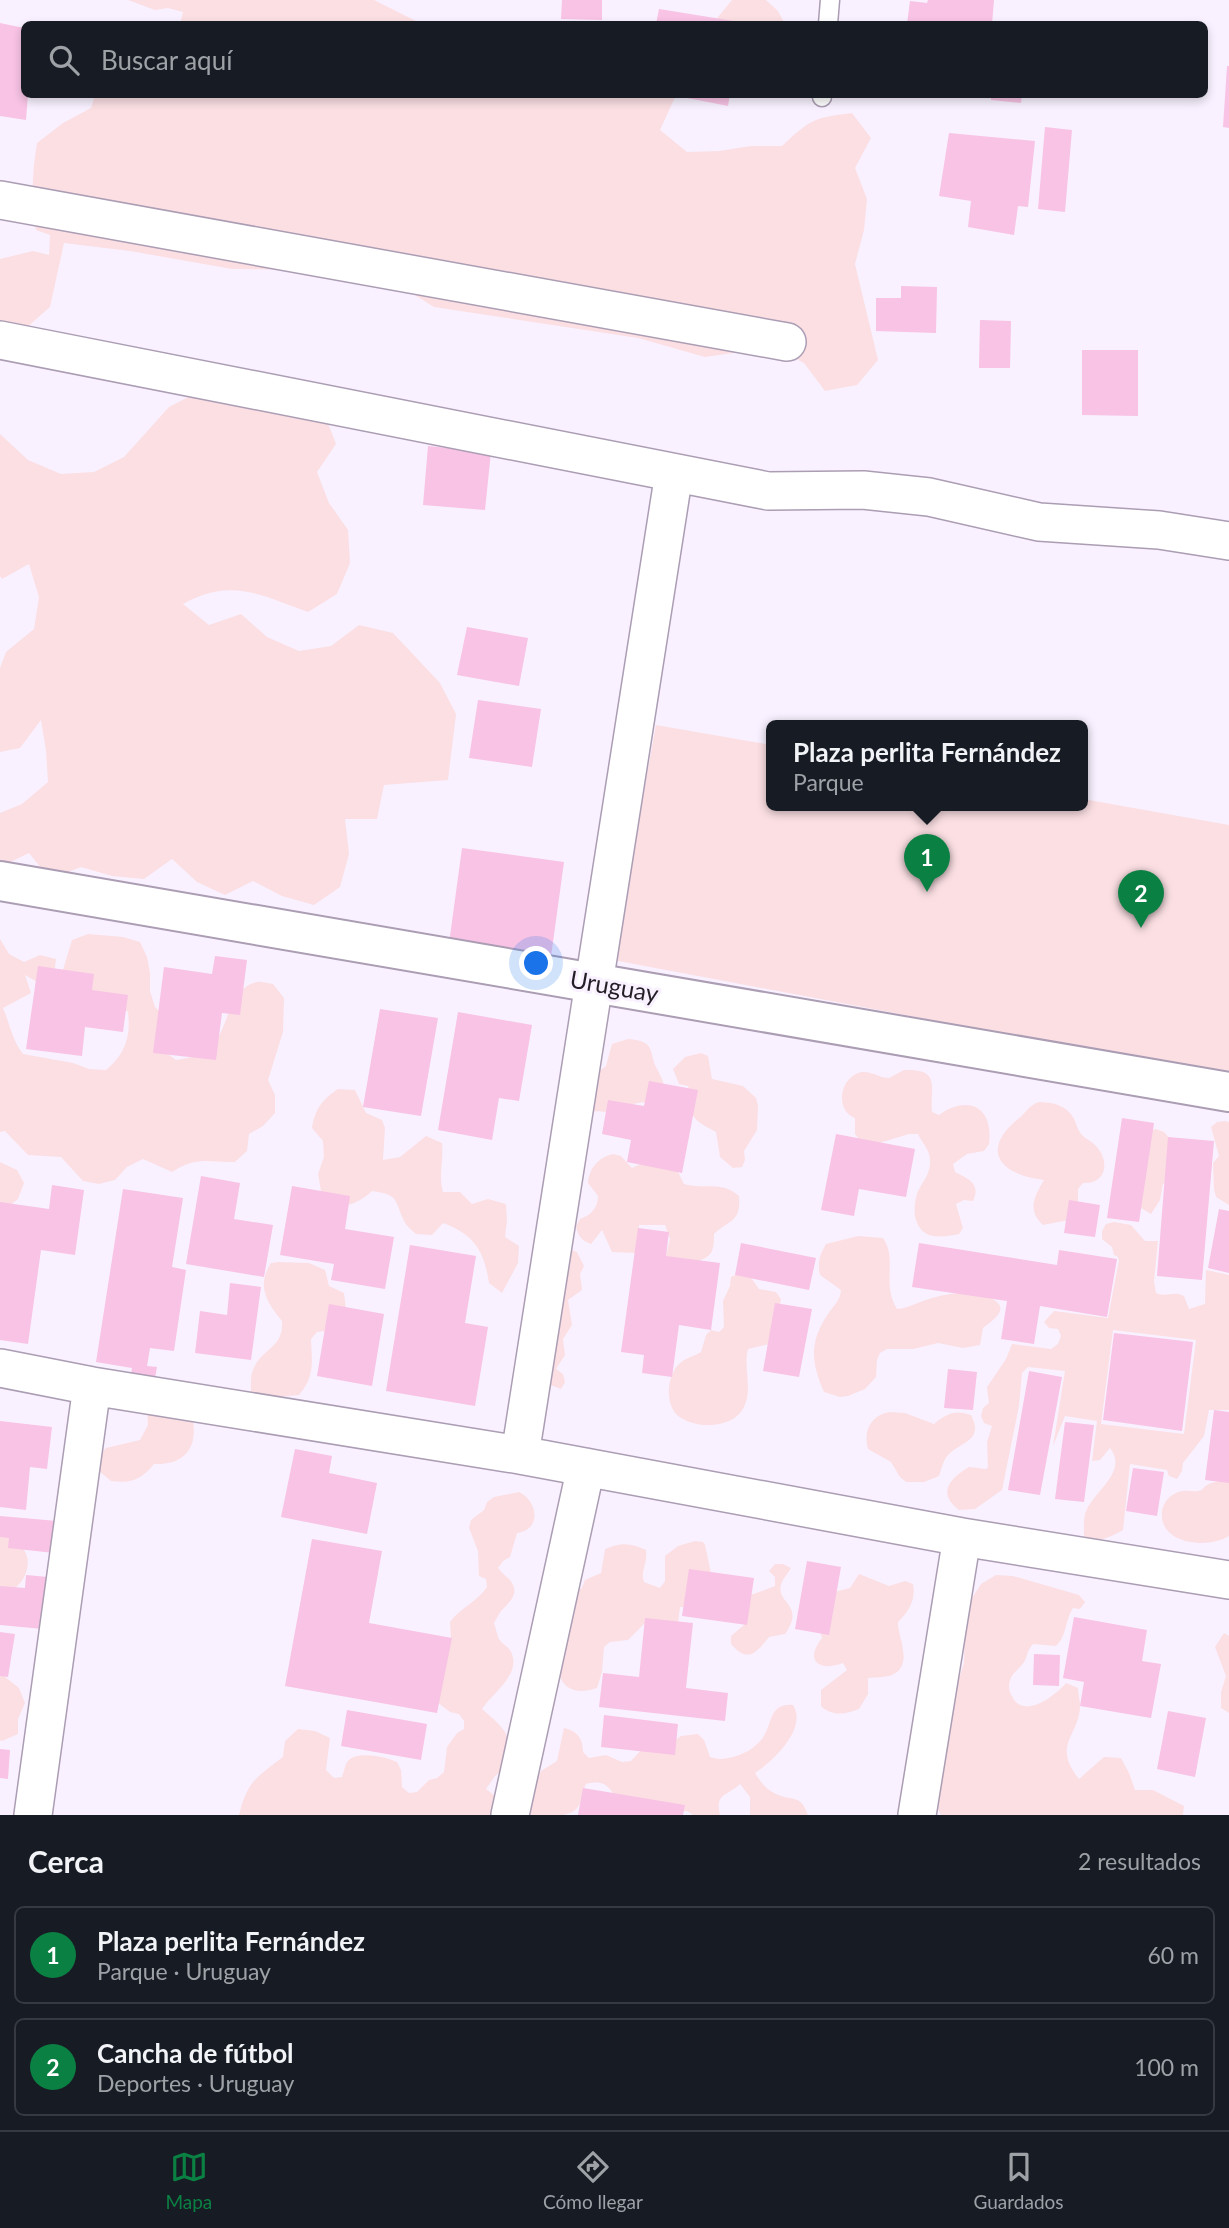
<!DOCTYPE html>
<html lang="es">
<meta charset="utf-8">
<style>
body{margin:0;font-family:Lato,sans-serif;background:#242831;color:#f1f3f6}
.you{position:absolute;left:537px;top:964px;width:24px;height:24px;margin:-18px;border:5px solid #fff;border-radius:50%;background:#1a73e8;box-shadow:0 0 0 10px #1a73e833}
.badge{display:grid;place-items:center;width:46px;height:46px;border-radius:50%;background:#0b8043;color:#fff;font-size:23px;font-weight:700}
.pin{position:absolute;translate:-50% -58px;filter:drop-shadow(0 2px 4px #0008)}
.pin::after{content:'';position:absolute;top:37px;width:24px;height:21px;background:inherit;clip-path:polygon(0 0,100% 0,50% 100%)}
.popup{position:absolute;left:766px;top:720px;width:322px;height:91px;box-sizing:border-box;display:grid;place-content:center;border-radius:10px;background:#171b24;filter:drop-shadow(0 2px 5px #0005);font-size:23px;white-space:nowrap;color:#9ea1a6}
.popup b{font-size:26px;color:#f1f3f6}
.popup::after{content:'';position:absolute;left:50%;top:100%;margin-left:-14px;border:14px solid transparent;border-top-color:#171b24}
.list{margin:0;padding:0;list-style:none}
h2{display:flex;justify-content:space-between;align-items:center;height:91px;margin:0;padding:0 28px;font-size:30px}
h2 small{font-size:23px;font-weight:400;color:#9ea1a6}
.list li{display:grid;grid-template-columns:46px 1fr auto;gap:21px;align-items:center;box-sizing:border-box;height:98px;margin:0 14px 14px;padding:0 14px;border:2px solid #363941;border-radius:10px}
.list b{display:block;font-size:26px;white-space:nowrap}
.list p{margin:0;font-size:23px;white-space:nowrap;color:#9ea1a6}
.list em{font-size:23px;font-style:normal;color:#9ea1a6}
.icon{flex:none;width:38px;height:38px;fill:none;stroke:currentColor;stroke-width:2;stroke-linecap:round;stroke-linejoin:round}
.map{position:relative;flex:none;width:1229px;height:1815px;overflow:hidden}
.search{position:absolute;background:#171b24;box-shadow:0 4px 10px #0003;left:21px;right:21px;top:21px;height:77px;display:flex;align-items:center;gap:18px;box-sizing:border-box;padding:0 24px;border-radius:10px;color:#9ea1a6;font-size:26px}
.sheet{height:315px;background:#171b24}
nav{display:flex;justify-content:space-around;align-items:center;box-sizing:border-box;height:98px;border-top:2px solid #363941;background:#171b24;font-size:19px;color:#9ea1a6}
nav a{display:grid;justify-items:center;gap:4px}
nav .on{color:#0b8043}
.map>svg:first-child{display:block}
</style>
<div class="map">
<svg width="1229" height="1815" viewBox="0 0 1229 1815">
<rect width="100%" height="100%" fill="#f9f1ff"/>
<!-- green -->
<path fill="#fbdfe3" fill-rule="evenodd" d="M128 0H374L422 24H180L183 12 168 8 155 10Z
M732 0H766L778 11 785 24H714L718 17Z
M616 94 621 97 622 94 676 95 660 130 687 152 719 151 751 146H782C811 119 813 118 852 113L871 138 855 168 867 199 864 230 855 264 878 360 857 385 825 391 804 363 774 347 705 357 638 338 434 307 405 289 302 270 232 269 130 251 64 243 50 307 25 329 0 333V259L33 251 49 255 50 235 36 230C31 200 32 173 37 143L63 123 91 108 95 95Z
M198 392 324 413 336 444 317 472 329 503 348 530 350 563 337 594 308 612C260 595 231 577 183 604L209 625 241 614 267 637 299 651 331 646 359 625 393 633 440 683 456 714 448 780 384 785 377 819H345L349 854 340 887 314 905 282 896 253 881 225 895 197 882 172 859 144 879 112 876 81 867 50 879 29 853 0 867V813L22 804 48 782 46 751 41 720 20 748 0 752V668L6 652 34 629 39 597 29 564 2 579 0 576V434L28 460 61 474 94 472 124 457 169 407Z
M656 725 771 745V806H1083V799L1229 825V1076L613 960Z
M88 934 123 937 140 942 147 957 150 973V991L155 1007 167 1019 162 1050 176 1060C187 1058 198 1057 207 1050 230 1035 225 989 257 982 261 981 269 984 273 984L284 998 283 1032 268 1080 275 1095V1113L263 1126 249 1134 247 1151 235 1162C209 1162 196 1156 172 1172L143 1159 127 1167 115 1180 99 1184 83 1181 61 1157 28 1155 5 1131 0 1132V939L9 954 24 962 40 955 56 959 54 975 39 983 25 975 31 993 3 1008C10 1024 12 1040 23 1054L73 1063 89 1069 106 1070C125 1054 131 1037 128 1012L115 1001 98 997 62 973 72 940Z
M628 1039C657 1041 648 1052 657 1069 660 1075 662 1078 664 1085L645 1102C632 1102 620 1111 606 1112 599 1112 597 1110 590 1113L583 1077 599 1071 606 1066 612 1044Z
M701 1053 708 1056 712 1079 743 1086 756 1098 758 1106 757 1130 744 1151 745 1160 742 1167 733 1168 720 1157 716 1132C706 1126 693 1122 691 1109 689 1101 691 1094 688 1086L679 1084 673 1069 685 1057Z
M904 1070C941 1069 930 1085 932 1112L939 1115C968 1094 994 1107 989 1144L984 1151 967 1154 953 1164 955 1172C969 1179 981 1184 973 1201L964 1200 956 1204 963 1228 959 1234C939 1238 920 1240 915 1216 914 1209 915 1201 917 1194 921 1183 929 1177 930 1164 931 1150 923 1145 918 1134H909L876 1144 860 1141 855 1134V1118C834 1110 840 1076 862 1072 872 1071 880 1078 889 1078Z
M338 1089 355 1090 366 1113 382 1120 385 1128 383 1160 400 1157 426 1136 442 1143C444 1162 438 1174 443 1192H460L472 1204 488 1199 506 1204 507 1221 505 1237 519 1246 518 1263 502 1293 489 1283C484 1251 475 1235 443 1223L432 1235 416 1234C412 1230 406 1226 404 1221 394 1199 399 1195 372 1191 358 1204 347 1207 328 1206L321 1191 318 1174 324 1157 323 1141 312 1128C315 1109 322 1100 338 1089Z
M1039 1102C1051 1102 1066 1105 1073 1117 1077 1124 1077 1130 1083 1136 1087 1140 1092 1141 1096 1146 1110 1161 1107 1184 1083 1183L1078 1189V1205L1069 1220 1043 1225C1027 1210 1034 1197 1044 1180 1001 1175 979 1151 1018 1119 1027 1112 1029 1105 1039 1102Z
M1225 1121 1229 1122V1205L1216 1197 1214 1189 1213 1163 1219 1156 1211 1127 1217 1122Z
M1156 1129 1164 1132 1179 1149 1172 1181 1163 1184 1160 1200 1151 1214 1141 1208 1138 1200 1148 1131Z
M613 1154 621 1156 632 1168 647 1161 677 1170 684 1184C704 1190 722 1180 739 1196 741 1223 730 1219 714 1234 714 1239 714 1246 712 1251 705 1266 677 1263 666 1256L670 1239 665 1225H639L637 1253 612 1252 602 1230 591 1244C581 1240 578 1236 576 1226L580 1219C591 1215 598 1208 598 1196L588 1183C589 1168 599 1157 613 1154Z
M0 1162 17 1170 24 1183 18 1199 0 1213Z
M1114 1222 1131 1225 1145 1241H1158L1154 1281 1156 1293C1165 1298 1174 1290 1184 1296L1189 1309 1205 1304 1206 1270 1229 1275V1410H1209L1204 1436 1183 1463 1182 1471 1177 1479 1169 1476 1167 1470 1130 1464 1123 1530C1110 1537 1098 1544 1084 1536 1084 1527 1083 1516 1087 1509 1096 1490 1128 1471 1110 1448L1100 1460 1092 1461 1097 1421 1065 1416 1053 1446 1065 1371 1028 1367 1022 1373 1019 1406 1002 1490 975 1509 959 1510C937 1493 949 1479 969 1467L986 1469 988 1467 987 1442 992 1426 984 1423 981 1416 983 1408 989 1403 987 1387 1006 1359 1012 1344 1051 1349 1058 1344 1061 1336 1058 1329 1049 1328 1044 1322 1054 1311 1108 1318 1119 1260 1117 1256 1114 1255 1112 1247 1102 1239V1231L1106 1224ZM1113 1330 1196 1340 1184 1434 1101 1424Z
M858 1236 883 1238C898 1260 881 1282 897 1309 909 1308 918 1302 929 1299 947 1293 978 1289 994 1300 1011 1310 990 1322 983 1328L980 1345 963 1348 938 1343 913 1349H887L880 1353 877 1360 876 1377 865 1389 848 1396 840 1397 824 1392C811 1362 809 1342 828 1314 834 1305 840 1301 841 1290L820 1275C817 1263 820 1254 826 1244Z
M569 1249 577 1252 584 1266 580 1274 582 1290 568 1300 572 1325 563 1339 565 1355 556 1369 563 1374 565 1382 561 1389 545 1383Z
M279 1262 309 1263 325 1270 329 1286 344 1293 346 1310 332 1330 317 1332 311 1339C312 1361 315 1377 299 1395L267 1398 251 1393C251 1385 250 1377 253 1370 261 1348 284 1349 282 1321 267 1302 256 1287 271 1263Z
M742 1272 749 1275 759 1289 776 1292 781 1299 773 1343 748 1349C743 1368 753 1389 744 1407 734 1429 694 1430 677 1415 665 1403 667 1377 678 1365 684 1358 693 1357 701 1352L706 1335 711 1330 719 1332 724 1327 723 1301 730 1286 731 1277Z
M147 1408 192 1417C199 1447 185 1465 154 1464 142 1479 131 1484 111 1481L99 1471 100 1454 106 1448 140 1440 148 1425Z
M890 1412 905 1413 934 1424C946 1414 955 1409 971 1415 984 1440 963 1441 949 1454 943 1460 942 1468 939 1476L924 1482H906L900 1477 891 1462 868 1449C863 1431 871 1415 890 1412Z
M1229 1481V1536C1214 1546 1179 1546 1167 1530 1157 1517 1162 1499 1176 1493 1184 1489 1190 1492 1198 1491 1204 1490 1202 1488 1207 1485 1214 1481 1222 1481 1229 1481Z
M519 1492C538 1501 542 1530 517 1533L510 1557 503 1561 498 1568C502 1573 506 1576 510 1580 520 1593 511 1600 503 1609 499 1612 497 1619 494 1623 496 1628 497 1635 499 1639 502 1644 509 1647 511 1652 522 1674 493 1692 482 1709 504 1728 514 1735 508 1766L495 1776 486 1789 499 1799 522 1783 538 1778 541 1771 557 1761 564 1728C577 1731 583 1738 583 1752L589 1758 606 1755 622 1762 631 1761 642 1749 674 1741 681 1736 698 1734 704 1740 710 1757C719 1760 724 1759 733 1757 744 1754 754 1749 762 1739 773 1725 768 1703 793 1705 808 1728 773 1761 755 1773 760 1781 766 1790 776 1794 793 1802 800 1793 808 1815H750V1797L740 1784C726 1797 715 1793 720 1815H693L687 1811 672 1812 620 1807C612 1790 607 1778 586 1784 578 1801 585 1809 564 1815H239C248 1780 256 1778 283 1757L285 1741 298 1729 315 1731 330 1738 326 1770 334 1778 342 1777C344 1772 345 1764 348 1761 357 1750 387 1757 397 1762L401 1770 402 1787 409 1793 417 1792 429 1780 437 1778 444 1772 447 1747 457 1733 464 1729V1721L459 1714 450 1712 433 1699 451 1638 450 1622C460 1608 477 1602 487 1587L486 1579 479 1576 478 1551 469 1528 471 1520 484 1510 487 1502 494 1497Z
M0 1534C8 1537 19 1543 24 1550 33 1563 25 1583 12 1590L0 1586Z
M695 1541 703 1542 705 1545 712 1578 689 1607H680L678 1623H645L628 1640 610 1642 604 1647 602 1672 597 1688C560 1701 549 1668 567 1641L565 1624 575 1592 582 1588 585 1580 601 1573 605 1549C621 1542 631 1543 646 1550 648 1563 640 1571 644 1582L660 1588 665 1581V1556L678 1546Z
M775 1564H783L791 1568C789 1572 784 1577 782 1582 773 1604 807 1603 785 1634L769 1637C757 1652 748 1664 731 1644V1636L744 1625 751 1595 775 1586V1577L769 1571Z
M859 1574 889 1586 905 1581 913 1584C916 1600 909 1611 898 1622 898 1639 914 1665 892 1675 884 1678 876 1677 868 1678V1694L859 1709C846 1714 832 1717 821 1706V1690L847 1670 843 1663C819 1672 804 1661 822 1638L820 1630 834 1592 850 1588Z
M996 1575 1013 1576 1079 1595 1085 1602 1080 1609 1073 1608C1065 1620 1067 1636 1056 1646L1033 1644C1028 1650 1028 1652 1026 1658 1023 1667 1013 1671 1010 1680 1008 1686 1009 1692 1012 1696 1023 1721 1056 1695 1066 1683L1078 1688C1078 1693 1080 1700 1080 1705 1080 1736 1051 1744 1079 1779L1104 1757 1121 1758 1129 1773 1135 1790H1153L1184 1806 1183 1815H941L934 1802 954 1695 964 1663 965 1615 972 1598 981 1584Z
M1224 1633 1229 1636V1713L1221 1708V1692L1226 1676 1215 1647Z
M0 1673 19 1688 25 1703 18 1719V1734L2 1741 0 1740Z"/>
<!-- building -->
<path fill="#f8c3e5" d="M562 0H602V20L561 19Z
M928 0H994L992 24H907L910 1 927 3Z
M659 9 746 23V24H656Z
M0 23 24 28V94H28L26 120 0 116Z
M1227 66H1229V128L1223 127Z
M667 94H730L728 106Z
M991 94H1022L1021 103 991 100Z
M1045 127 1072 130 1065 212 1038 209Z
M949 133 1035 141 1028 207 1018 206 1014 235 968 227 971 201 939 196Z
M901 286 937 287 936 333 876 331V298H901Z
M980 320 1011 321 1010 368H979Z
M1082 350H1138V416L1082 415Z
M428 446 491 452 485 510 423 505Z
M467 627 528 638 519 686 457 675Z
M478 700 541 709 532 767 469 758Z
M462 848 564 862 550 964 448 951Z
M215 956 247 960 240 1015 222 1013 216 1060 153 1053 164 967 212 974Z
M38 966 94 974 92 990 128 995 123 1032 85 1027 82 1056 26 1049Z
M380 1009 438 1018 421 1116 363 1107Z
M458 1012 532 1025 519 1101 499 1098 492 1140 438 1130Z
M649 1081 698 1090 682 1173 627 1162 631 1140 602 1134 608 1100 644 1106Z
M1122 1118 1154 1123 1139 1222 1107 1218Z
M836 1134 915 1149 906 1197 859 1189 854 1216 821 1210Z
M1168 1137 1214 1141 1202 1280 1157 1276Z
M201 1176 240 1183 234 1219 273 1225 264 1277 186 1264Z
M52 1185 84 1190 75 1255 41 1250 28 1344 0 1340V1202L49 1209Z
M292 1186 350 1196 345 1229 394 1237 385 1289 331 1280 334 1264 280 1255Z
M123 1189 183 1198 172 1267 186 1270 174 1351 150 1348 147 1366 157 1367 154 1384 130 1380 132 1368 96 1362Z
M1069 1200 1100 1205 1095 1237 1064 1233Z
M1219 1209 1229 1211V1273L1208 1268Z
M638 1228 669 1232 666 1256 720 1263 711 1330 679 1325 672 1377 642 1373 644 1355 621 1352Z
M741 1243 816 1258 809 1290 735 1275Z
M919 1243 1057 1265 1059 1250 1117 1259 1107 1317 1040 1306 1034 1344 1001 1339 1007 1301 912 1287Z
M410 1245 476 1256 465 1323 488 1327 475 1406 386 1391Z
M230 1283 261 1287 251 1360 195 1353 200 1311 227 1315Z
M775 1303 812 1309 799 1377 763 1371Z
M329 1304 384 1314 372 1386 317 1376Z
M1114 1333 1193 1342 1182 1431 1103 1420Z
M948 1369 977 1372 973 1410 944 1408Z
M1029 1371 1062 1377 1040 1495 1008 1490Z
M1214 1410 1229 1412V1483L1205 1480Z
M0 1421 52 1427 47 1469 30 1467 26 1510 0 1507Z
M1065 1422 1094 1425 1084 1502 1055 1499Z
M295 1449 332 1456 329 1473 377 1483 367 1534 281 1517Z
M1133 1468 1164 1472 1157 1516 1126 1511Z
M0 1516 57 1521 54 1553 8 1548 9 1538 0 1537Z
M312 1539 382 1551 369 1623 452 1638 437 1713 285 1686Z
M807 1561 841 1567 829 1635 795 1629Z
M689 1569 754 1578 747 1625 682 1616Z
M26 1575 48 1577 43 1629 0 1625V1586L25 1588Z
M1074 1617 1147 1630 1142 1661 1161 1664 1151 1718 1080 1706 1084 1682 1063 1678Z
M645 1618 693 1623 686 1688 728 1693 725 1721 599 1707 603 1673 639 1677Z
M0 1632 15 1634 8 1677 0 1676Z
M1034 1654 1060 1655 1059 1686 1033 1685Z
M347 1710 427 1724 421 1760 341 1746Z
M1168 1711 1206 1718 1195 1777 1157 1769Z
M604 1715 678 1724 675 1755 601 1747Z
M0 1749 10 1750 8 1779 0 1778Z
M583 1788 685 1805 683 1815H578Z"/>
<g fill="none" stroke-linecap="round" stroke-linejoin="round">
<!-- lane casing -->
<g stroke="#ab9db3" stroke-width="21">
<path id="lane" d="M828 24 830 0
M822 97V94"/>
</g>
<!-- street casing -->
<g stroke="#ab9db3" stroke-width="40">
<path id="street" d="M0 200 787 342
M0 340 768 491 863 490 929 497 1039 522 1159 530 1229 541
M0 1368 92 1386 520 1455 962 1537 1229 1580
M520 1455 674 473
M33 1815 92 1386
M510 1815 586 1467
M917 1815 962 1537"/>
</g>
<!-- secondary casing -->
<g stroke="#ab9db3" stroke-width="42">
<path id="secondary" d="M0 881 1229 1092"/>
</g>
<!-- lane -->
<use href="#lane" stroke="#fff" stroke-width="18"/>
<!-- street -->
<use href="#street" stroke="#fff" stroke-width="37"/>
<!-- secondary -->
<use href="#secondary" stroke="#fff" stroke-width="38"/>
</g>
<g text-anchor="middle" stroke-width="6" stroke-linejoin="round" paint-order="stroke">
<!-- street labels -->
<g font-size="24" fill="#241f27" stroke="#f9f1ff">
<text transform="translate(614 987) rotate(10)" y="8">Uruguay</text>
</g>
</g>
</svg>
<div class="you"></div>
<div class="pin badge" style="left:927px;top:892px">1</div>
<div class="popup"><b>Plaza perlita Fernández</b>Parque</div>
<div class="pin badge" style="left:1141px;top:928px">2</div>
<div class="search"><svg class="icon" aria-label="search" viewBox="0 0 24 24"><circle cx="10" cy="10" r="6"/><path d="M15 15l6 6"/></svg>Buscar aquí</div>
</div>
<section class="sheet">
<h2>Cerca<small>2 resultados</small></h2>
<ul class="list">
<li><span class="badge">1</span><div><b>Plaza perlita Fernández</b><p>Parque · Uruguay</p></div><em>60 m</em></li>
<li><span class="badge">2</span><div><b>Cancha de fútbol</b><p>Deportes · Uruguay</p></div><em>100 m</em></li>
</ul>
</section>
<nav>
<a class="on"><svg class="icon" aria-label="map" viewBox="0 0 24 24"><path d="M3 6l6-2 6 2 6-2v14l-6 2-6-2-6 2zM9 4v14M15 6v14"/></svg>Mapa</a>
<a><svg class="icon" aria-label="directions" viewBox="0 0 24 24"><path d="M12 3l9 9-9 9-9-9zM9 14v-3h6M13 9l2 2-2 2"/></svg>Cómo llegar</a>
<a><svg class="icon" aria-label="saved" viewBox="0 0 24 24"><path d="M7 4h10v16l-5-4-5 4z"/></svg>Guardados</a>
</nav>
